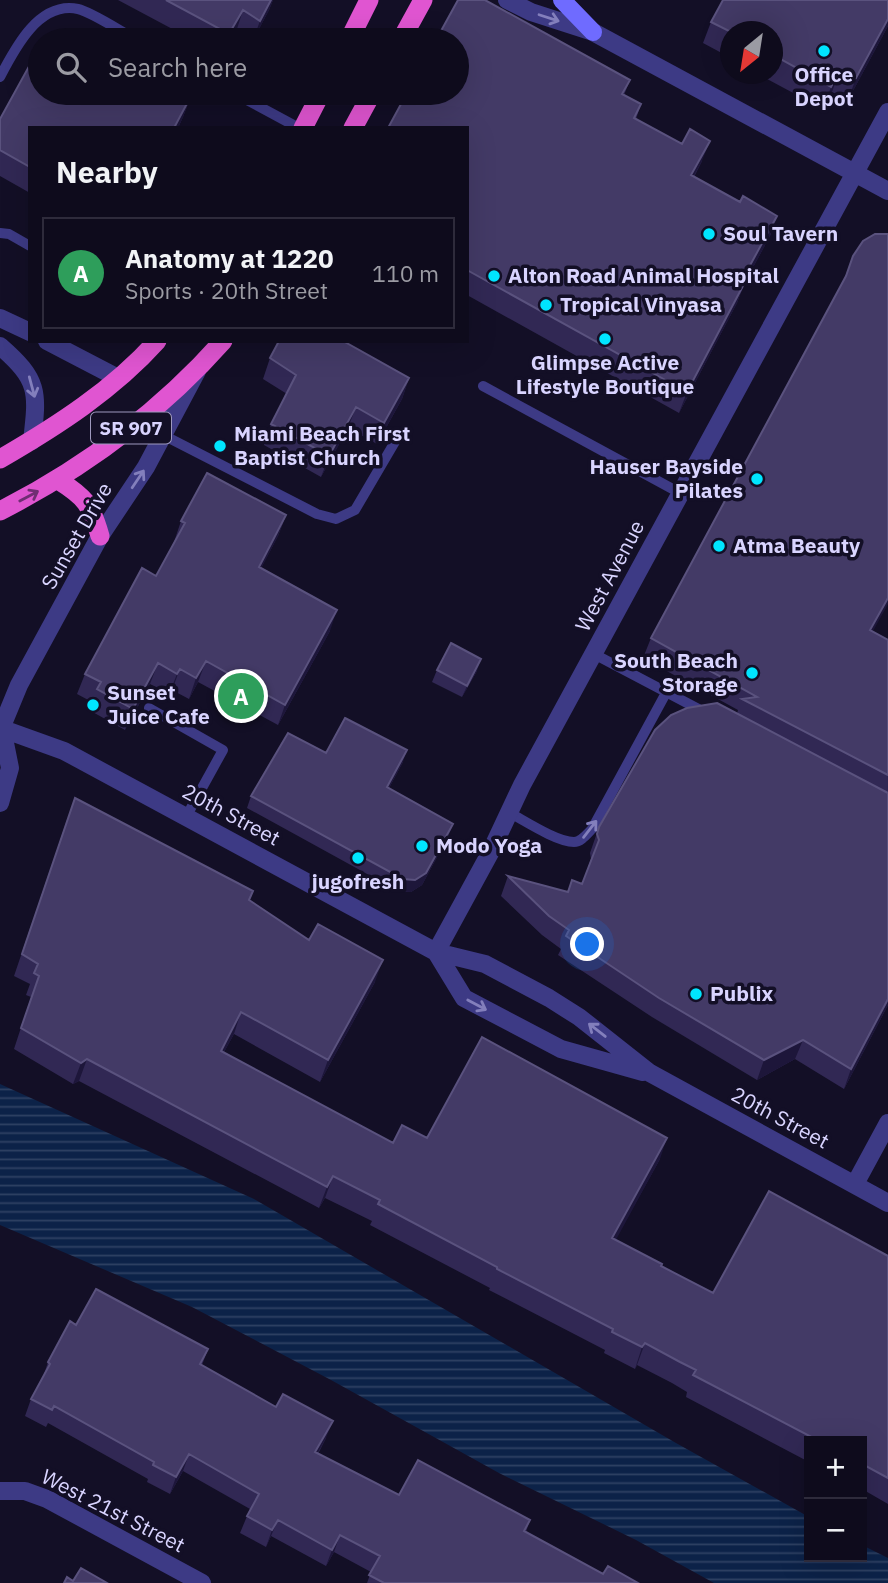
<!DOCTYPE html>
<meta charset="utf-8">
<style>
body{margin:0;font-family:"IBM Plex Sans",sans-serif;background:#171425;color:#f1f3f6}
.controls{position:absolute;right:21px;bottom:21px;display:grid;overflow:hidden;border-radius:0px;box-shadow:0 7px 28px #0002}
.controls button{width:63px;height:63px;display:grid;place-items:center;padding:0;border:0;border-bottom:2px solid #2e2b3b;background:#0e0b1c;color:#f1f3f6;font:35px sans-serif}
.compass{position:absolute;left:720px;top:21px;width:63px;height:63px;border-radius:50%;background:#0e0b1c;box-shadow:0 7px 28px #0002;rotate:210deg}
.you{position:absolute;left:588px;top:945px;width:24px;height:24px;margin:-18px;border:5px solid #fff;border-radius:50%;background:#1a73e8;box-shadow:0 0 0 10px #1a73e833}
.badge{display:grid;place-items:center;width:46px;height:46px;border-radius:50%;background:#d93025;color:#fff;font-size:23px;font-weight:700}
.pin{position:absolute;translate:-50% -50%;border:4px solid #fff;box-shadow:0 2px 7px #0006}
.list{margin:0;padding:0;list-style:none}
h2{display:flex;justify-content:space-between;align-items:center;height:91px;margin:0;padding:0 28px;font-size:30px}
h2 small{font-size:23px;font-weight:400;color:#9b9ba3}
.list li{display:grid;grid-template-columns:46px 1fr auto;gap:21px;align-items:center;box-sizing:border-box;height:112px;margin:0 14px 14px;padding:0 14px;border:2px solid #2e2b3b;border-radius:0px}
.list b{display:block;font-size:26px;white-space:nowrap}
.list p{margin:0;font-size:23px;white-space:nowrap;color:#9b9ba3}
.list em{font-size:23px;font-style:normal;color:#9b9ba3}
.icon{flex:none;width:38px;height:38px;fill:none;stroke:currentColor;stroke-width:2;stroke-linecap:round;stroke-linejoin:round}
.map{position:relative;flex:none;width:888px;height:1583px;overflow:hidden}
.search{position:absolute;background:#0e0b1c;box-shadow:0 7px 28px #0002;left:28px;top:28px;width:441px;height:77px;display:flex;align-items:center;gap:18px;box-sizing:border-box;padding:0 24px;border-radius:38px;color:#9b9ba3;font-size:26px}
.panel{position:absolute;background:#0e0b1c;box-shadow:0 7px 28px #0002;left:28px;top:126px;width:441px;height:217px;border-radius:0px}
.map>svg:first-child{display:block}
</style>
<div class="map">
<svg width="888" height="1583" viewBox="0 0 888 1583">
<defs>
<pattern id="water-rules" width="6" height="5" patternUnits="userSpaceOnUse" patternTransform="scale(1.75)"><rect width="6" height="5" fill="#0c2248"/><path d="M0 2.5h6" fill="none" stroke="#2f4163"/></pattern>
</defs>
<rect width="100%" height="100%" fill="#130f26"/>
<!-- water -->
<path fill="url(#water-rules)" d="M0 1084 254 1199 676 1443 809 1517V1557H862V1545L888 1558V1583H714L636 1540 499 1473 331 1380 192 1307 0 1225Z"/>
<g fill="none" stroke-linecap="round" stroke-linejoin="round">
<!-- service -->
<path stroke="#3d3a85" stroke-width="10" d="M0 77C15 48 39 1 78 9 92 12 123 33 137 40
M234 93 299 128
M0 233 9 234 30 246
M483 386 680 493
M163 435 317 514 336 519 355 510 396 440
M594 654 706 713
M149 708 223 750 186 817
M510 813C525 821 557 842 574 842 581 842 587 834 592 829L666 693"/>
<!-- minor -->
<path stroke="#3d3a85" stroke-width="18" d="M507 0 531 12 593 32 888 191
M0 318 30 332
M47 341 118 378
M0 346C39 380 38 391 32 441
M0 728 64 751 436 952 485 964 549 998 579 1017 650 1073 888 1203
M0 731 19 685 100 536 146 467 197 371
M0 803 10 768 2 728
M436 952 490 853 522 785 888 112
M436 952 464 998 561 1049 643 1072
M855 1184 888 1123
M0 1491H25L47 1499 202 1583"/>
<!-- secondary -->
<path stroke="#6f6bff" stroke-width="18" d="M562 0 593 32"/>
<!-- trunk -->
<path stroke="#e055d1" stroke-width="19" d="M349 40 369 0
M401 40 423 0
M303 128 321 93
M353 128 372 93
M0 459C57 426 113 390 157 341
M58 480C85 497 91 504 100 536
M0 511C84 468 160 412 223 341"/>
</g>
<!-- wall -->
<path fill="#312854" d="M118 0H273L269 10 253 40H248L236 32 231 40H193Z
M888 0V26L848 100 832 92 823 109 758 74H773V32H731V58L703 43 711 22Z
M630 80 624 95 641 104 636 119 702 161 694 177 740 202 777 216 770 236 744 284 737 303 679 413 467 295V128Z
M40 93 191 96 183 117 178 128H30V193L0 176V119Z
M270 358 409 378 402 399 377 444 348 428 321 477 264 445 271 424 287 394 263 379Z
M286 515 278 536 261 568 330 631 278 725 198 682 189 699 172 690 169 694 150 684 125 730 89 710 92 702 77 694 85 674 156 576 174 542 181 521Z
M873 631 888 640V1005L844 1089 795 1059 757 1080 652 1017 558 955 561 949 542 935 501 896 508 876 568 892 582 884 591 859 590 853 599 827 737 714 738 710 643 658 651 638Z
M437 670 477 671 462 697 432 682Z
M326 753 403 762 389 788 449 835 422 885 411 892 398 891 247 808 251 796Z
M67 820 253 891 250 900 309 940 375 982 320 1082 234 1034 224 1052 393 1143 427 1138 660 1159 615 1240 661 1266 713 1293 888 1256V1504L862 1489V1441H809V1462L686 1397 687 1392 672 1383 637 1365 635 1369 604 1353 605 1350 489 1290 490 1288 370 1225 372 1221 325 1198 319 1208 79 1081 73 1084 14 1049 31 997 26 995 30 984 14 976Z
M76 1325 208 1349 202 1365 326 1438 318 1454 399 1495 530 1520 526 1532 603 1574 638 1583H367L371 1572 334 1552 326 1566 271 1536 266 1547 240 1533 250 1509 183 1471 170 1494 147 1482 148 1479 48 1423 46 1427 25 1416 31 1399 42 1380 48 1362Z"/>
<!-- shaded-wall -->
<path fill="#1d163a" d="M271 0H273L269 10 253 40 260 21Z
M243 10 236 32 231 40H227L229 34Z
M888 19V26L848 100 856 78Z
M840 70 832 92 823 109 831 87Z
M191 96 183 117 178 128H174Z
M710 141 702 161 683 196 691 175Z
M777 216 770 236 744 284 737 303 679 413 687 392 742 280Z
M409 378 402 399 377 444 384 423Z
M356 407 348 428 321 477 329 456Z
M286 515 278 536 251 588 259 567Z
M888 598V604L863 649 870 630Z
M337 610 330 631 278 725 285 705Z
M481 659 477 671 462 697 467 686Z
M206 661 198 682 189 699 196 678Z
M158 663 150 684 125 730 133 709Z
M180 669 172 690 169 694 177 674Z
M407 750 403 762 383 799 387 787Z
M453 824 449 835 422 885 411 892 398 891 403 879Z
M383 960 375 982 320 1082 328 1060Z
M888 999V1005L844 1089 851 1069Z
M241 1012 234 1034 213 1072 221 1051Z
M803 1040 795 1059 757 1080 764 1060Z
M87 1059 79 1081 73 1084 81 1063Z
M667 1138 660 1159 605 1260 612 1238Z
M333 1176 325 1198 319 1208 327 1187Z
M645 1343 637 1365 635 1369 642 1347Z
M333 1421 326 1438 309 1469 315 1452Z
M189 1454 183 1471 170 1494 176 1477Z
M278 1520 271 1536 266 1547 272 1530Z
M340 1535 334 1552 326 1566 332 1550Z"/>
<!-- building -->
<path fill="#433a66" stroke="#5a527e" stroke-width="2" d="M166 0H271L260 21 243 10 229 34Z
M458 0H485L630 80 622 94 641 104 634 118 682 144 690 129 710 141 691 175 740 202 743 196 777 216 742 280 745 282 687 392 467 270V128H388L407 93H457V40H436Z
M723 0H888V19L856 78 840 70 831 87 773 55V32H731L711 22Z
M80 34 91 40H77Z
M33 59 40 63V93H185L191 96 174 128H30V167L0 150V119Z
M875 234H888V598L870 630 888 640V775L742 699 757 697 651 638 846 276 853 256 863 241Z
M279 341H343L409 378 384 423 356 407 329 456 271 424 296 375 270 358Z
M207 473 286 515 259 567 337 610 285 705 206 661 196 678 180 669 177 674 158 663 133 709 97 689 101 682 85 674 142 568 156 576 185 523 181 521Z
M451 643 481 659 467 686 437 670Z
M717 703 888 793V999L851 1069 803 1040 764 1060 659 998 566 936 569 930 549 916 508 876 568 892 572 880 582 884 599 840 597 834 599 827 655 730 671 715 687 708Z
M345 718 407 750 387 787 453 824 426 873 415 880 403 879 251 796 288 733 326 753Z
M75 798 253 891 249 900 309 940 318 924 383 960 328 1060 241 1012 221 1051 393 1143 402 1125 427 1138 482 1037 667 1138 612 1238 662 1264 661 1266 713 1293 769 1191 888 1256V1478L862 1464V1441H819L693 1375 696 1370 680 1362 645 1343 642 1347 612 1332 613 1329 497 1269V1267L378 1204 380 1200 333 1176 327 1187 87 1059 81 1063 21 1028 39 976 34 973 38 964 22 954Z
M96 1289 208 1349 200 1364 276 1407 283 1394 333 1421 315 1452 399 1495 418 1460 530 1520 524 1531 603 1574 608 1566 638 1583H384L369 1575 380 1556 340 1535 332 1550 278 1520 272 1530 247 1516 259 1494 189 1454 176 1477 153 1465 154 1462 54 1406 52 1410 31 1399 50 1364 48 1362 70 1321 76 1325Z
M81 1568 107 1583H64L67 1577 73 1581Z"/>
<!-- one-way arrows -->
<defs><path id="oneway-shaft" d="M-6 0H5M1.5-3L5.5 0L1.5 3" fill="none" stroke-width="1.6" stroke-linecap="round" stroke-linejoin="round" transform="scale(1.75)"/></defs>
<g stroke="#837fbc">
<use href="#oneway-shaft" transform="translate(549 18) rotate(18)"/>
<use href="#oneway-shaft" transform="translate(32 387) rotate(75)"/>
<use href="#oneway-shaft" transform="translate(138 479) rotate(-56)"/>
<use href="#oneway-shaft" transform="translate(590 829) rotate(-52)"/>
<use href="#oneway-shaft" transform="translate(477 1005) rotate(28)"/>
<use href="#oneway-shaft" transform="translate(597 1030) rotate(-142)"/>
</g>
<use stroke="#6f2e73" href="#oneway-shaft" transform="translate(29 496) rotate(-28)"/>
<!-- markers -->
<g fill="#00e5ff" stroke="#130f26" stroke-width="2.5">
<circle cx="824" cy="51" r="7"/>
<circle cx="709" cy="234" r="7"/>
<circle cx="494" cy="276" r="7"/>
<circle cx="546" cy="305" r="7"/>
<circle cx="605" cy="339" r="7"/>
<circle cx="220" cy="446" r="7"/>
<circle cx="757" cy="479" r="7"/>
<circle cx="719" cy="546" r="7"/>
<circle cx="752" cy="673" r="7"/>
<circle cx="93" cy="705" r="7"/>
<circle cx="422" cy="846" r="7"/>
<circle cx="358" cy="858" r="7"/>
<circle cx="696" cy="994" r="7"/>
</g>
<g text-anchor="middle" stroke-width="7" stroke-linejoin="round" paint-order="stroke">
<!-- shield labels -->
<rect fill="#130f26" stroke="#9e99be" stroke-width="2" x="91" y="412.5" width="80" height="31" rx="5"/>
<g font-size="19" font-weight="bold" fill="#d9d4ff">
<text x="131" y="435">SR 907</text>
</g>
<!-- poi labels -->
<g font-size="21" font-weight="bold" fill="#d9d4ff" stroke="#130f26" text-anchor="start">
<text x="824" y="82" text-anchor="middle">Office<tspan x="824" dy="24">Depot</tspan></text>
<text x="723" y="241">Soul Tavern</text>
<text x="508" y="283">Alton Road Animal Hospital</text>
<text x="560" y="312">Tropical Vinyasa</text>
<text x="605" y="370" text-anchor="middle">Glimpse Active<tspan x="605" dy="24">Lifestyle Boutique</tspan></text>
<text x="234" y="441">Miami Beach First<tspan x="234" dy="24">Baptist Church</tspan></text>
<text x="743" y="474" text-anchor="end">Hauser Bayside<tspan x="743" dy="24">Pilates</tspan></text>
<text x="733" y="553">Atma Beauty</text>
<text x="738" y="668" text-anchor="end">South Beach<tspan x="738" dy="24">Storage</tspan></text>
<text x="107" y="700">Sunset<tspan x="107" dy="24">Juice Cafe</tspan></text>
<text x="436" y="853">Modo Yoga</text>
<text x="358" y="889" text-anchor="middle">jugofresh</text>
<text x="710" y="1001">Publix</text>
</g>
<!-- street labels -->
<g font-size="21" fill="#d9d4ff" stroke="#130f26">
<text transform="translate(77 536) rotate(-60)" y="7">Sunset Drive</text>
<text transform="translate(610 576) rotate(-62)" y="7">West Avenue</text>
<text transform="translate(231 815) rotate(28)" y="7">20th Street</text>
<text transform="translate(780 1118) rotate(28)" y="7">20th Street</text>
<text transform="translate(113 1511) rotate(27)" y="7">West 21st Street</text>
</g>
</g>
</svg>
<div class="controls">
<button>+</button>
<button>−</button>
</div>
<svg class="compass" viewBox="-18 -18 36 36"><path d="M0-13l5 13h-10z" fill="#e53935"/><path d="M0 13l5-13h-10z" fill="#9b9ba3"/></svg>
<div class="you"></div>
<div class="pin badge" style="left:241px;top:696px;background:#2e9e5b">A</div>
<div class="search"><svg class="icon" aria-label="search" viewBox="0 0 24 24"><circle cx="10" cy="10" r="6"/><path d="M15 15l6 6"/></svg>Search here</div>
<section class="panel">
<h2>Nearby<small></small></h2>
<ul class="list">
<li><span class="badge" style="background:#2e9e5b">A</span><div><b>Anatomy at 1220</b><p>Sports · 20th Street</p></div><em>110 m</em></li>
</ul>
</section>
</div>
